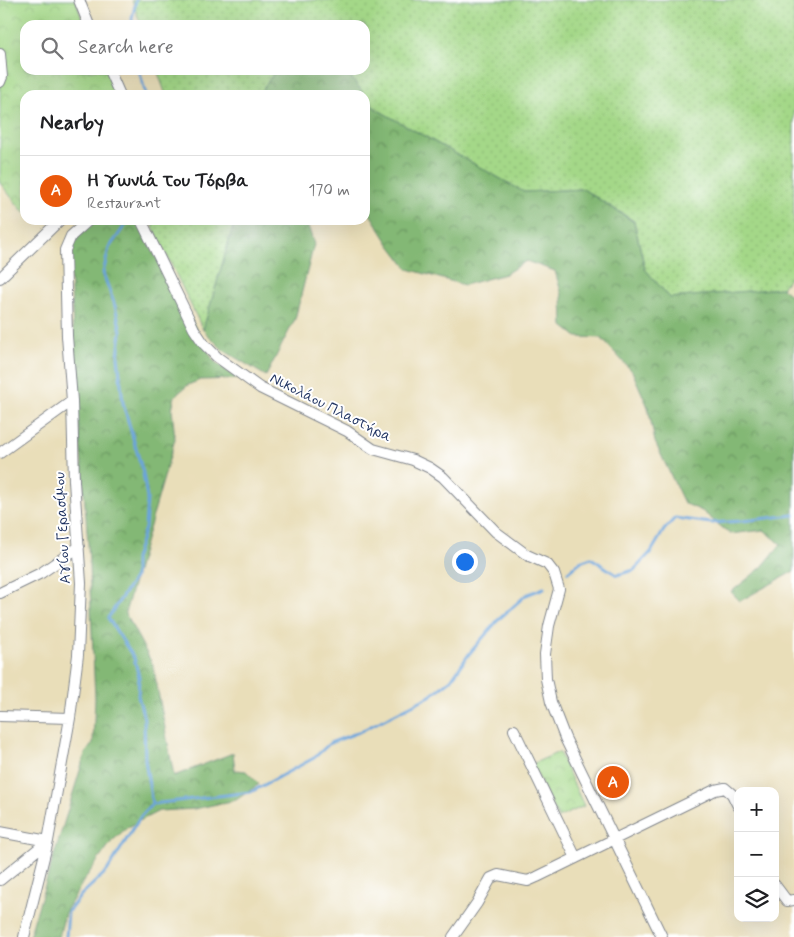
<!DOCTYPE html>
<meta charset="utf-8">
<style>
body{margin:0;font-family:Mynerve,sans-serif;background:#f6f6f6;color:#202124}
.controls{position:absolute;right:15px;bottom:15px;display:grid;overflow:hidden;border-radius:10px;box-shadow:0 5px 20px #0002}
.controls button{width:45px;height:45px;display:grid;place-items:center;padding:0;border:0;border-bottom:1px solid #e0e0e0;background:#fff;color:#202124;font:25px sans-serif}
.you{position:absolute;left:464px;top:561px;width:18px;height:18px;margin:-12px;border:4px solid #fff;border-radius:50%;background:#1a73e8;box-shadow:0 0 0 8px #1a73e833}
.badge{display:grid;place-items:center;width:32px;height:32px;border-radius:50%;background:#ea580c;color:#fff;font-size:16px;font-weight:700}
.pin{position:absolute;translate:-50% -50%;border:2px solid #fff;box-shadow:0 1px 5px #0006}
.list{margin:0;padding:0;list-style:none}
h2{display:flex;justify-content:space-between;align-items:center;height:65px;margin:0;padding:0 20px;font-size:21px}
h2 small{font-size:16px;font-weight:400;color:#757577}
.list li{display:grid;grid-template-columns:32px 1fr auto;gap:15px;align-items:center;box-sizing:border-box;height:70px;padding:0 20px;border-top:1px solid #e0e0e0}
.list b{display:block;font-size:19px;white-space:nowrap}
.list p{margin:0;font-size:16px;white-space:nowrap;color:#757577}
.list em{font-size:16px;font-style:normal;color:#757577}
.icon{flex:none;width:28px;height:28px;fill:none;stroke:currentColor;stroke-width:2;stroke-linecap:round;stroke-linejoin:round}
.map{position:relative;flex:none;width:794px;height:937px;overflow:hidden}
.search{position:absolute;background:#fff;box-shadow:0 5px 20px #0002;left:20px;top:20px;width:350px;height:55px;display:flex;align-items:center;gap:12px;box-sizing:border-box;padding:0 18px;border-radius:15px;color:#757577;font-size:19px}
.panel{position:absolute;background:#fff;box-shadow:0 5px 20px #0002;left:20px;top:90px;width:350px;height:135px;border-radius:15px}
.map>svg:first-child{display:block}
</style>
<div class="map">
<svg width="794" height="937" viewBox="0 0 794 937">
<defs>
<pattern id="grass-dots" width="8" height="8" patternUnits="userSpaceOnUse" patternTransform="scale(1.25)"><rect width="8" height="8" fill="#a4d888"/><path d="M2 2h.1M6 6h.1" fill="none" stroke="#8dba78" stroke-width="1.8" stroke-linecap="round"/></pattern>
<pattern id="forest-crowns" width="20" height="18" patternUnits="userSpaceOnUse" patternTransform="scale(1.25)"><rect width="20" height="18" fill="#83b874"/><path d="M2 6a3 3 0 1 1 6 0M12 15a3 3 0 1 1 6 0" fill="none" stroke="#6a9662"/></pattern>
<pattern id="park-crowns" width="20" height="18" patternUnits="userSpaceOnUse" patternTransform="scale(1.25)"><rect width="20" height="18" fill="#a4d888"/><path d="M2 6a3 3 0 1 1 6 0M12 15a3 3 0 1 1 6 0" fill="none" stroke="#8dba78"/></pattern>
</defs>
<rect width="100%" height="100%" fill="#fff"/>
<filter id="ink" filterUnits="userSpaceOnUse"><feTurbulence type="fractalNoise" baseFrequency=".02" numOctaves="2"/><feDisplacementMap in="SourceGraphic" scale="10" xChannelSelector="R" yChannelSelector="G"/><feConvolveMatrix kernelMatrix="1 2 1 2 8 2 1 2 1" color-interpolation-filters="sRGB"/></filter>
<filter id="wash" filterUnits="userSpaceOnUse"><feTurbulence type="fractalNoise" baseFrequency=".0096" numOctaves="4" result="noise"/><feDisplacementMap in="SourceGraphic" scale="20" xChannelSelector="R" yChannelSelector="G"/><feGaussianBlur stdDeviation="1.12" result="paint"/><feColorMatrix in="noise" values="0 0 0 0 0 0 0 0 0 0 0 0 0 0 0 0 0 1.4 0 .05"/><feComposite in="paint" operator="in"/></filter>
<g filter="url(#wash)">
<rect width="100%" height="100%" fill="#e9deb9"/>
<!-- grass -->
<path fill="url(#grass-dots)" stroke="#608473" d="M132 0H794V272L782 288 670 298 645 269 634 221 583 189 524 192 376 109 345 70H365V25H141Z
M157 70H276L259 95H166Z
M154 220H235L203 330 153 227Z"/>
<!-- forest -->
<path fill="url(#forest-crowns)" stroke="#4f7469" d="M276 70H345L365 95H259Z
M365 95 376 109 524 192 583 189 634 222 645 269 670 298 782 288 794 298V571L740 601 731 592 762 567 781 544 764 530 730 534 702 511 684 503 655 442 648 407 632 371 601 338 577 337 563 326 562 295 555 271 526 261 505 274 464 285 408 269 389 244 365 206Z
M94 220H136L213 360 237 379 200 380 188 385 175 396 172 409 175 439 125 613 153 665 174 776 233 753 235 770 246 771 259 784 236 800 194 809 159 811 128 827 112 841 84 880 65 913 59 937H29L85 754 93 743 95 698 88 543 77 403 70 272 72 242Z
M235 220H306L314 244 295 319 266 376 223 350 203 330Z"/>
<!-- park -->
<path fill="url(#park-crowns)" stroke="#608473" d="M0 0H76L84 25H25V70H107L120 95H25V214L0 183Z
M559 752 584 806 558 818 532 764Z"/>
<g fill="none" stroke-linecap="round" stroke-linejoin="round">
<!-- stream -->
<path stroke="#6ba4db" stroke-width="3" d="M133 25 132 19 136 0
M139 70 146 95
M568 572 580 562 591 558 617 575 634 570 651 552 664 530 675 518 711 523 742 521 794 515
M152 804 251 792 314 758 330 743 359 732 430 696 451 680 469 654 498 620 526 595 544 588
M66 937 68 912 81 895 107 871 141 816 152 804 145 760 144 718 138 696 139 677 134 658 108 618 135 577V559L145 528 147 498 143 473 123 403 118 357 121 331 115 306 103 273 109 248 126 224"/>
</g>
</g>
<g filter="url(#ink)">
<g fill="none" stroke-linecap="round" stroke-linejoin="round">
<!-- minor casing -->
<g stroke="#82868c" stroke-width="12">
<path id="minor" d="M79 0 89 25
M0 54 2 77 0 82
M109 70 120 95
M141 220 194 329 204 344 217 357 260 388 347 431 373 449 413 460 430 468 443 477 496 532 527 555 547 564 554 573 559 589 549 626 545 654 546 679 551 702 565 738 662 937
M0 278 60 220
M0 453 72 401
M0 593 41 573 79 547
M0 716 70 718
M514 730 576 858
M0 832 48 841
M0 880 48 841
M775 885 787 901 794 900
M24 937 48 841 70 718 78 655 81 583 74 481 72 401 67 336 65 250 71 236 89 220
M453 937 477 903 491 878 498 875 528 881 537 877 715 790 725 788 732 794 738 806"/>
</g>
<!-- minor -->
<use href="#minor" stroke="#fff" stroke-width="10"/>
</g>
</g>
<g text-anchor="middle" stroke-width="4" stroke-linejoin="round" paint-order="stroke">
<!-- street labels -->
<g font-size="15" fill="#1b2f5e" stroke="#fff">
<text transform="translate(331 407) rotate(27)" y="5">Νικολάου Πλαστήρα</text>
<text transform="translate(62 528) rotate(-93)" y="5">Αγίου Γερασίμου</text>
</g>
</g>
</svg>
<div class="controls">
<button>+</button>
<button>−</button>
<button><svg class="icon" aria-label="layers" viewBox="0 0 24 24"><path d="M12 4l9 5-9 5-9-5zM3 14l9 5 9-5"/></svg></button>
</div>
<div class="you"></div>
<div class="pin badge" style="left:613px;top:782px">A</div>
<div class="search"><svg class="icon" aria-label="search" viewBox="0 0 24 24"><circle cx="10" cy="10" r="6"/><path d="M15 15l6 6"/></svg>Search here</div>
<section class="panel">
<h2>Nearby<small></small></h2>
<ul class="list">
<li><span class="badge">A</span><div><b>Η γωνιά του Τόρβα</b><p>Restaurant</p></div><em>170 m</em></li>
</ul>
</section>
</div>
